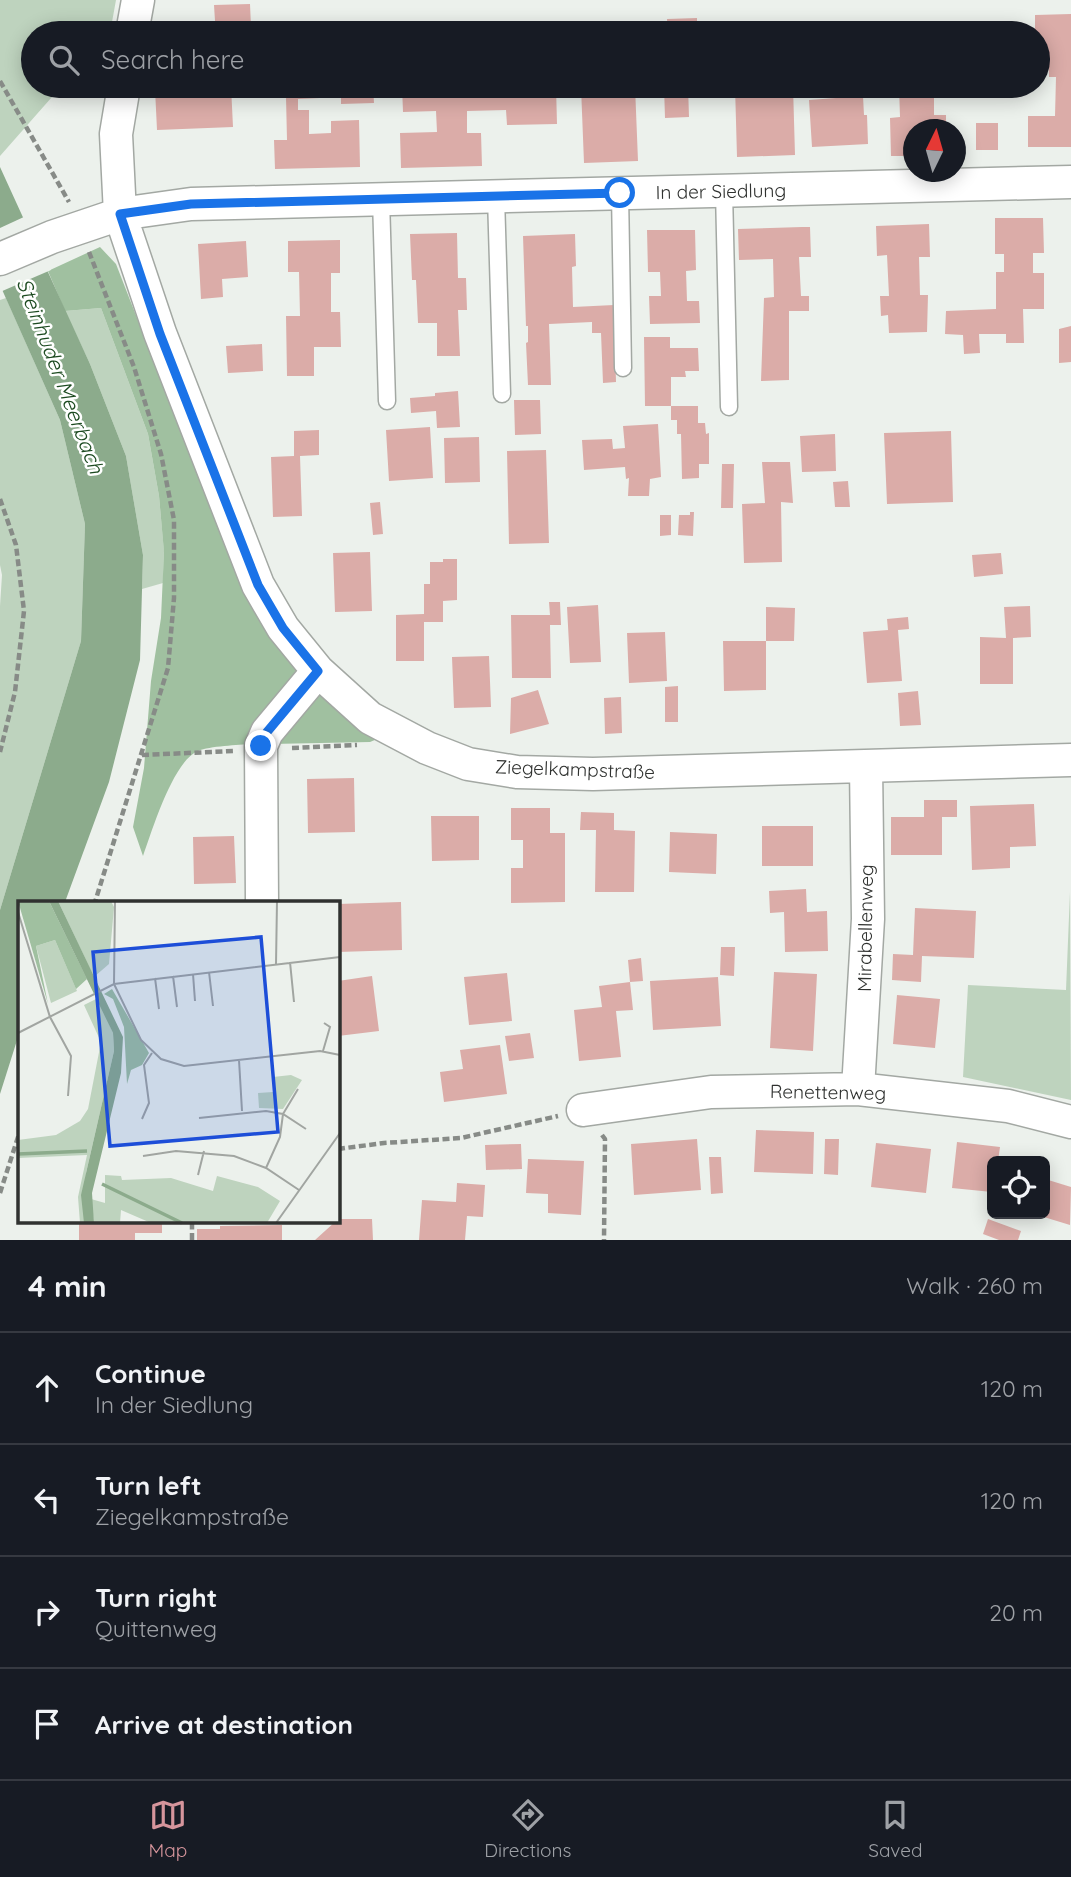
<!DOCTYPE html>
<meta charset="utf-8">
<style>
body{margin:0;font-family:Quicksand,sans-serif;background:#242831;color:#f1f3f6}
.controls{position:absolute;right:21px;bottom:21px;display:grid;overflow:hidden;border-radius:10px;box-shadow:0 4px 18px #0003}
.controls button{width:63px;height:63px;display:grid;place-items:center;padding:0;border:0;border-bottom:2px solid #363941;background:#171b24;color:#f1f3f6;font:35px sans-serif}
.compass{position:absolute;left:903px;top:119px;width:63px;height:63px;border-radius:50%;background:#171b24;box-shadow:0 4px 18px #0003;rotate:5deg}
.stop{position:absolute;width:21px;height:21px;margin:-16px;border:5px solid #1a73e8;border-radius:50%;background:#fff}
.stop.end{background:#1a73e8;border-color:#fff;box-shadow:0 2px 7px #0008}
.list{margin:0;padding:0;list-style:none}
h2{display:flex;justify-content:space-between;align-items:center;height:91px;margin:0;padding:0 28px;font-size:30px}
h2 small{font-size:23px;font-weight:400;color:#9ea1a6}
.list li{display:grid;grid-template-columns:46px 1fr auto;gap:21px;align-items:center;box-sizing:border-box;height:112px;padding:0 28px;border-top:2px solid #363941}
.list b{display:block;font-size:26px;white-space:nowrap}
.list p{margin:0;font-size:23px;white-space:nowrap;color:#9ea1a6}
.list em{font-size:23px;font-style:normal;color:#9ea1a6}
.icon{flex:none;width:38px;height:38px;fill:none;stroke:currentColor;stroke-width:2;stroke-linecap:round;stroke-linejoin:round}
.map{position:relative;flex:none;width:1071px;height:1240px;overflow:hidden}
.search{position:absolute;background:#171b24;box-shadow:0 4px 18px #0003;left:21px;right:21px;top:21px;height:77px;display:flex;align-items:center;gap:18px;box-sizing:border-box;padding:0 24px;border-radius:38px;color:#9ea1a6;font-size:26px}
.sheet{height:539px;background:#171b24}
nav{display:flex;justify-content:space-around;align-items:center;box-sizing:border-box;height:98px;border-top:2px solid #363941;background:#171b24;font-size:19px;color:#9ea1a6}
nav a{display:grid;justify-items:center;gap:4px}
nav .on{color:#d6959c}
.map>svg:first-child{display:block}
</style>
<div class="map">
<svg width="1071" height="1240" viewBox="0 0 1071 1240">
<rect width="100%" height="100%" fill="#ecf1ec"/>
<!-- green -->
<path fill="#bed3be" d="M0 0H116L110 33H33V86H100L99 88 59 89 0 156Z
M6 298 60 420 85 524 81 641 0 910V606L2 575 0 565V300Z
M101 308 148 434 159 496 164 551 163 583 142 589 143 555 126 456 90 364 65 311Z
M1070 892 1071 1100 963 1077 968 985 1066 990Z"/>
<!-- forest -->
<path fill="#a0c0a0" d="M100 247 116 264 186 444 230 546 300 671 252 744C238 745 210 746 198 751 173 761 152 831 143 856L133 827 144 768 151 681 161 618 164 552 159 496 148 434 101 308 65 311 48 271Z
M318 692 382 737 370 742 271 744Z"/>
<!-- water -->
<path fill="#8cab8c" d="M0 167 90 364 126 456 143 555 140 660 109 782 65 902H19V1034L0 1094V910L81 641 85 524 60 420 0 285Z"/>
<!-- pier -->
<path fill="#ecf1ec" d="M26 216 51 270 0 292V228Z"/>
<!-- building -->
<path fill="#dbaca8" d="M250 4 251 27 215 28V33H167L166 23 215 21 214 5Z
M1071 14V147H1028V116H1055L1056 77H1049L1048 49H1038V33H1035V15Z
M697 18V24H713L714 30H729V33H668L667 19Z
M231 86 233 127 157 130 155 89Z
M268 86H320V98L298 99V110H309V134L331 133V121L359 120 360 167 275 169 274 140H287L286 97H268Z
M341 86H373L374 103 341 104Z
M402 86H556L557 124 507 125 506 110 467 111V133H481L482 166 401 168 400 133 437 132 436 111 403 112Z
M635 86 638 161 584 163 581 87Z
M664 86H688L689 117 665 118Z
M735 86H793L795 155 737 157Z
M899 86H934V115H946V130H914V156H891L890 118 900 117Z
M863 96 864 115H867L868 144 812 147 809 100Z
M976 123H998V150H976Z
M995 218H1043L1044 253H1033V273H1044V309H1023L1024 343H1006V334H979L980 353 964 354 963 335 945 334 946 311 996 309V272H1004V254H995Z
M929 224 930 257H919L920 295H928L927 332 889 333 888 315 881 316 880 296H889L887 255 877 256 876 226Z
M802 227H810L811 257H799L801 296H809V311H789V380L761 381 764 298 774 297 773 259 739 260 738 229Z
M647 230H695L696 270 686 271 687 301H699L700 323 650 324 649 296H661L660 272H648Z
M457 233 458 278H466L467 310H458L460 356H437V323H418L416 280H412L410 234Z
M575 234 576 266 572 267 573 307 614 305 616 382 603 383 601 333H592V322L549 324 551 385H528L526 343 528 342V326H526L523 236Z
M340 240V273H331V312H340L341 347H314V376H287L286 316H300L299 272H288V241Z
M246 241 248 277 222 279 223 297 201 299 198 244Z
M1071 326V362L1059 363V329Z
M644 337H670V348H698L699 371H685L686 377H671V406H698V423H705L706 434 709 433V464H699V478L682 479 681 434H677V420H671V406H645Z
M262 344 263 371 228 373 226 346Z
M458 391 460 427 437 428 436 411 411 413 410 398 435 396V393Z
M514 400H540L541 434 515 435Z
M658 424 661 477 650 479 649 496H628L629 478 626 479 625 467 584 470 582 440 612 439 613 449 625 448 623 426Z
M430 427 433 478 389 481 386 430Z
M319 430V455L300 456 302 516 273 517 271 457 294 456V431Z
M951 431 953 502 887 504 884 433Z
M835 434 836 471 802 472 800 436Z
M479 437 480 482 445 483 444 438Z
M546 450 549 543 509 544 507 451Z
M762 462H790L793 503 781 502 782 562 744 563 742 504 765 503Z
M722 464H734L733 508H721Z
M848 481 850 507H835L833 482Z
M380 502 383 534 373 535 370 503Z
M690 512H694L693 536 678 535 679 515H690Z
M660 515H671V535L660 536Z
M370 552 372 611 335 612 333 553Z
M1001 553 1003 574 974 577 972 555Z
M443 559H457V600L443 601V622H424V661H396V615L424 614V584H430V562H443Z
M549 602H560L561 625H550L551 678H512L511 615H550Z
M598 605 601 662 570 663 567 607Z
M1030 606 1031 637 1013 638V684H980V637L1006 638 1004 607Z
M766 607 795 608 794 641H766Z
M908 617 909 629 898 630 902 681 867 683 863 632 888 630 887 619Z
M665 632 667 681 629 683 627 633Z
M723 641H766V690L724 691Z
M489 656 491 707 454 708 452 657Z
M678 686V722H665V687Z
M538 690 549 724 510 734 511 698Z
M918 691 921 725 900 726 898 693Z
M621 697 622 733 605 734 604 698Z
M354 778 355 832 308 833 307 779Z
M924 800H957V817H942V855H891V817H924Z
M1034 804 1036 846 1010 847V868L972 870 970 806Z
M511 808H550V833H565V902L511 903V868H523V840H511Z
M581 812 614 813V830L635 831 634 892H595L596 830H580Z
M431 816H479V860L432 861Z
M762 826H813V866H762Z
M670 832 717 834 716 874 669 872Z
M234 836 236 883 194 884 193 837Z
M806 889 807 912 827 911 828 951 785 952 784 912 770 913 769 891Z
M401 902 402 950 338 952V904Z
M915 908 976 911 974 958 922 956 921 982 892 980 893 954 913 955Z
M721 947H735L734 976 720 975Z
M641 958 643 981 630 982 628 960Z
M774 972 817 974 813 1051 770 1048Z
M507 973 512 1021 469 1025 464 977Z
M372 976 379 1031 338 1036V981Z
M718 977 721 1026 653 1030 650 981Z
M630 982 633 1010 616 1011 621 1057 579 1061 574 1010 602 1007 599 986Z
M897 995 940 999 935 1048 893 1044Z
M530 1033 534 1058 509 1061 505 1036Z
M500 1045 507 1094 444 1102 440 1072 463 1069 460 1050Z
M756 1130 814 1132 813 1174 754 1172Z
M697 1139 701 1190 634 1195 631 1144Z
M825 1139H839L838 1175 824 1174Z
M957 1142 1000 1147 998 1161H992V1192L952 1188Z
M876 1143 931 1149 926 1193 871 1187Z
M521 1144 522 1169 486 1170 485 1145Z
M709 1157H721L723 1193 711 1194Z
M528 1159 584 1161 581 1215 548 1213V1194L526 1193Z
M1045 1179 1071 1187 1070 1225 1034 1214H1045Z
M457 1183 485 1185 483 1217 467 1216 465 1240H419L422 1200 456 1202Z
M338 1219H372L373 1240H315L336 1221H338Z
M988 1219 1021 1231 1018 1240H999L983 1234Z
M79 1221H162V1233H135V1240H79Z
M282 1225V1240H197V1229H220V1226Z"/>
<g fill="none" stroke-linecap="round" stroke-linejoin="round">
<!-- service casing -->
<g stroke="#a3a8a3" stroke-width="19">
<path id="service" d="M724 191 729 407
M620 193 623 368
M496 197 502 394
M381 199 387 401"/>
</g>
<!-- minor casing -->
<g stroke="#a3a8a3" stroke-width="35">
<path id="minor" d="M132 33 138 0
M124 86 116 134 120 214 160 333 258 585 283 628 318 671 370 718 427 748 468 764 517 772 593 774 1071 760
M0 259 52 237 120 214 191 204 1071 182
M262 902 261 746 267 732 318 671
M858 1089 868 919 866 766
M583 1110 711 1092 858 1089 1008 1106 1071 1122"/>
</g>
<!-- path -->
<path stroke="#878b87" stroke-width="4.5" stroke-dasharray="7 3.5" stroke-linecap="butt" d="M0 81 69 202
M89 252 134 367 161 454 174 520V598L168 668 95 902
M0 499 16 545 24 611 15 692 0 752
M292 748 357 745
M142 755 234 751
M602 1135 605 1139 604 1240
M338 1149 384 1143 461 1138 558 1116
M0 1193 19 1134
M192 1240V1221"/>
<!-- service -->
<use href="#service" stroke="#fff" stroke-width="16"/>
<!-- minor -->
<use href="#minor" stroke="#fff" stroke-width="32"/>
</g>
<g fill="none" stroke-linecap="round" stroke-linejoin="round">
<!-- route -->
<path stroke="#1a73e8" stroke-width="9" d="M261 746 267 732 318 671 283 628 258 585 160 334 120 214 191 204 620 193"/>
</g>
<g text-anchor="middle" stroke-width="5" stroke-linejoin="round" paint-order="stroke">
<!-- street labels -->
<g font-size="19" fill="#303230" stroke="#fff">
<text transform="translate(721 191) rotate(-1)" y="7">In der Siedlung</text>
<text transform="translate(575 769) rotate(2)" y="7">Ziegelkampstraße</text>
<text transform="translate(865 928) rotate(-89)" y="7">Mirabellenweg</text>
<text transform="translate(828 1092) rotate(1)" y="7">Renettenweg</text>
</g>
<!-- water labels -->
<g font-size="21" font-style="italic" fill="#1c4a20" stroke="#fff">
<text transform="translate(60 376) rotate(69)" y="7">Steinhuder Meerbach</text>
</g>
</g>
<!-- overview -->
<g transform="translate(18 901)">
<rect width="322" height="322" fill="#ecf1ec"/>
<path d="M40 0H93L96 6 91 63 76 76ZM37 39 59 90 33 102 18 45ZM80 97 95 132 96 150 68 272 66 322H62L60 296 69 254 0 257V239L38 234 62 220 70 208 83 141 66 104ZM273 174 284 179 265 208 241 207 240 192 255 191V176ZM87 274 103 275 104 279 153 277 195 290 199 275 240 286 262 300 249 322H133L103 309 102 322H76L73 298 87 302Z" fill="#bed3be"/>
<path d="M0 0H31L69 78 58 88 37 39 18 45 30 103ZM94 88 131 152 124 164 113 169 109 183 106 126 95 98 86 93Z" fill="#a0c0a0"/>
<path d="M31 0H40L105 136 103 172 74 292 76 322H66L63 294 96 150 95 132Z" fill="#8cab8c"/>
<path fill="none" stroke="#8cab8c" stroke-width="3.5" d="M0 253 69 250M84 283 164 322"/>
<path fill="none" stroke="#a1a5a1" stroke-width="2" d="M97 0 96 83 123 139 143 158 166 165 302 150 322 154M0 11 32 116 53 155 50 195M272 61 276 101M258 63 259 0M191 71 195 105M175 73 177 100M155 75 159 106M137 77 141 108M0 132 96 83 322 56M305 150 312 126 306 122M221 159 224 210M265 213 280 188M181 217 248 210 265 213 288 228M124 218 131 202 126 164 134 152M125 255 158 250 216 255 248 267 281 289M248 267 262 236 265 213M180 274 186 250M258 322 322 232"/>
<path fill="#1d4ed8" fill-opacity="0.15" stroke="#1d4ed8" stroke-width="3.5" d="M243 36 260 231 92 245 75 51Z"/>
<rect width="322" height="322" fill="none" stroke="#303230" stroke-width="3.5"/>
</g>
</svg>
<div class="controls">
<button><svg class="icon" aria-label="locate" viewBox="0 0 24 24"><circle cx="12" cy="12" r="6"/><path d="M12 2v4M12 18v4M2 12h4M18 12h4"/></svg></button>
</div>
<svg class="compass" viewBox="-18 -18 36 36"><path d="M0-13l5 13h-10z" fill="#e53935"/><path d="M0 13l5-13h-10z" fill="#9ea1a6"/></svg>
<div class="stop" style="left:620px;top:193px"></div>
<div class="stop end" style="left:261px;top:746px"></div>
<div class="search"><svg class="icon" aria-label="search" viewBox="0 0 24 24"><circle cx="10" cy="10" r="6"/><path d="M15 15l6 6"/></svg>Search here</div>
</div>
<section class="sheet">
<h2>4 min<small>Walk · 260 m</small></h2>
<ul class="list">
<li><svg class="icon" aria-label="ahead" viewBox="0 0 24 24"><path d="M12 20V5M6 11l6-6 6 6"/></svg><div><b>Continue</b><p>In der Siedlung</p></div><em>120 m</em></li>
<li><svg class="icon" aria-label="left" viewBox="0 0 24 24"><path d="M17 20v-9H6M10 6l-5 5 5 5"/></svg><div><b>Turn left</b><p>Ziegelkampstraße</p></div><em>120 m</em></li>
<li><svg class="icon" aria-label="right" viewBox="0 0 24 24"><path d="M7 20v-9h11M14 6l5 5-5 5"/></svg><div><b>Turn right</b><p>Quittenweg</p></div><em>20 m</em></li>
<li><svg class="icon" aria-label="arrive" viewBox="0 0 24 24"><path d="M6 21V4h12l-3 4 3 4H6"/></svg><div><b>Arrive at destination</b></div></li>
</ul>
</section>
<nav>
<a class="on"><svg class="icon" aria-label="map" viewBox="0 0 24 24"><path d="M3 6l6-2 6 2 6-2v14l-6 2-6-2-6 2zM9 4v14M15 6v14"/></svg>Map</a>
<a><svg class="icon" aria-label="directions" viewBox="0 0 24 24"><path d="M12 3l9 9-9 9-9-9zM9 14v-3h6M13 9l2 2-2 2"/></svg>Directions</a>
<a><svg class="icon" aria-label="saved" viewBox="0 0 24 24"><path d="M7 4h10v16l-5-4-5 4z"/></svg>Saved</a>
</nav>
